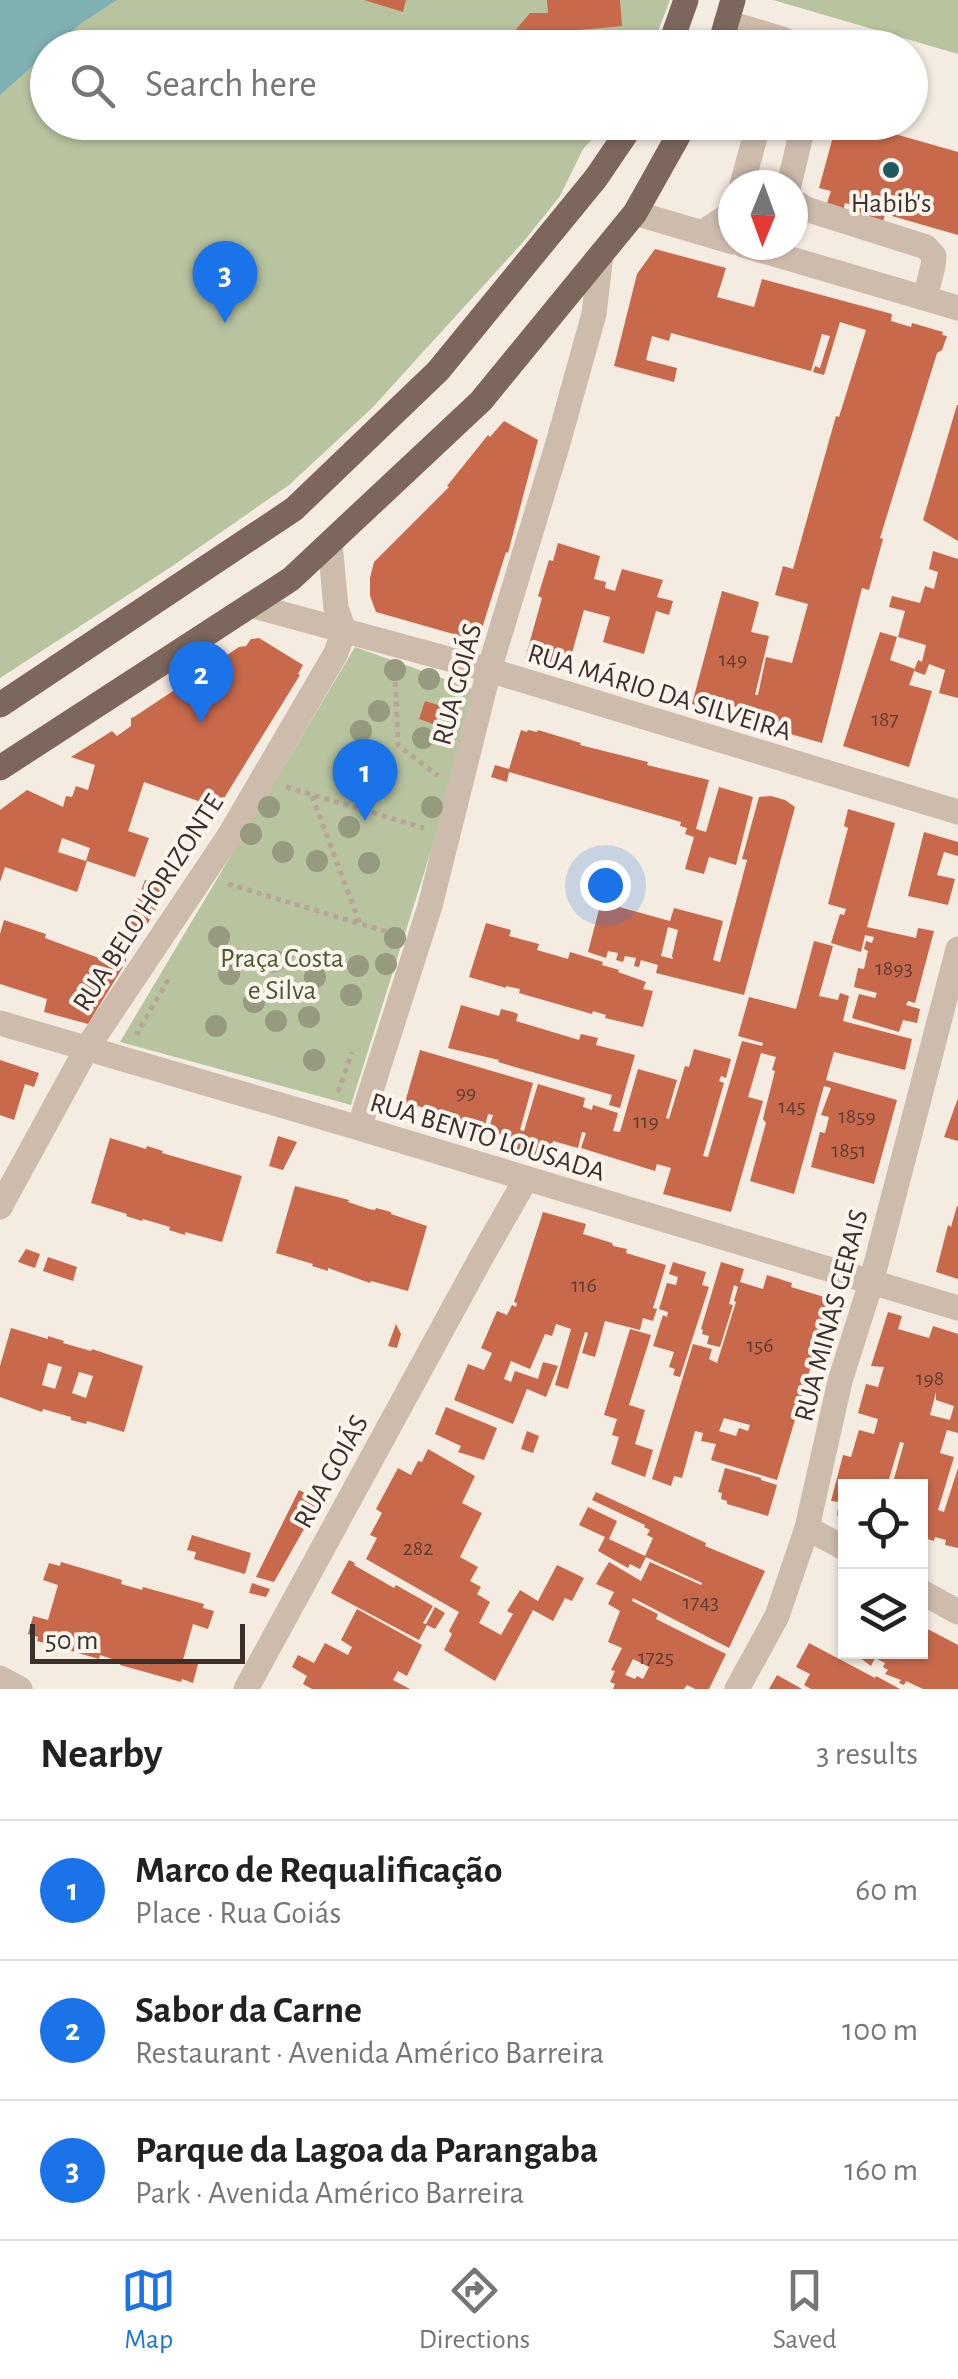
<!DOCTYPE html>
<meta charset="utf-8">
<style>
body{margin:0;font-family:"Alegreya Sans",sans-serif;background:#f6f6f6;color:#222}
.controls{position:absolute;right:30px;bottom:30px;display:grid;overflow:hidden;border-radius:0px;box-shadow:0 2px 8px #0004}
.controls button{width:90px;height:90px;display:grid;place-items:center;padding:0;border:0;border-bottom:2px solid #e0e0e0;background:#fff;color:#222;font:50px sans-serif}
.compass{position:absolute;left:718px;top:170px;width:90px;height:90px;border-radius:50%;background:#fff;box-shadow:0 2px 8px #0004;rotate:181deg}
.scale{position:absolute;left:30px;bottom:25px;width:215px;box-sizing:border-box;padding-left:10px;border:5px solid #3b302b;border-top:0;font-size:28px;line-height:35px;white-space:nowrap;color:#3b302b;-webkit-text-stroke:8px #fbf5ee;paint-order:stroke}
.you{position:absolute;left:605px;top:885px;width:35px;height:35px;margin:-25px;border:8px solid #fff;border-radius:50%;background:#1a73e8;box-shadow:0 0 0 15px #1a73e833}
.badge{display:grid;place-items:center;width:65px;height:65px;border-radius:50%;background:#1a73e8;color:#fff;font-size:32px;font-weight:700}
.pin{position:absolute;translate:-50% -82px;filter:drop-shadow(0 2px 5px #0008)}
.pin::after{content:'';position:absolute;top:52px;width:35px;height:30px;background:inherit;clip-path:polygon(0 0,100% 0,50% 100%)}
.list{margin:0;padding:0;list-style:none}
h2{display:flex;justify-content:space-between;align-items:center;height:130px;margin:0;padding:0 40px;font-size:42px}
h2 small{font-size:32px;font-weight:400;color:#767676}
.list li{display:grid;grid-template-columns:65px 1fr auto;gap:30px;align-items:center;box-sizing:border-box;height:140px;padding:0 40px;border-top:2px solid #e0e0e0}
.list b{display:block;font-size:38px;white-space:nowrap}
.list p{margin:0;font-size:32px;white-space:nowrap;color:#767676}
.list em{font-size:32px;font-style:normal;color:#767676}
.icon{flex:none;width:55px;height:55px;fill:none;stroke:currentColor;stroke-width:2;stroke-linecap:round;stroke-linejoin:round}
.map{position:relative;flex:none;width:958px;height:1689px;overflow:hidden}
.search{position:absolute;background:#fff;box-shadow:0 2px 8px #0004;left:30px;right:30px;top:30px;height:110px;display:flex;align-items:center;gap:25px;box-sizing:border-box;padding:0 35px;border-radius:55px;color:#767676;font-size:38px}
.sheet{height:550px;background:#fff}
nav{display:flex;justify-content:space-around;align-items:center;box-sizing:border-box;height:140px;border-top:2px solid #e0e0e0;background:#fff;font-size:28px;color:#767676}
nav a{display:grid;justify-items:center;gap:5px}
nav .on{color:#1a73e8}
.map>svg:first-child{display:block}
</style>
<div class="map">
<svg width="958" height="1689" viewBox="0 0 958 1689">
<rect width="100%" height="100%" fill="#f4ebe1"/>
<!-- green -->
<path fill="#b8c4a0" d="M0 0H670L652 47 48 48V122L607 123 583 149 560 196 524 241 372 408 289 485 171 567 0 678Z
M773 0H958V54Z
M355 647 481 692 351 1105 120 1042Z"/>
<!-- water -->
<path fill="#7fb0b2" d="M0 0H117L80 24 54 47 48 48 47 53 0 95Z"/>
<!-- building -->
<path fill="#c8694b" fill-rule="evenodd" d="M364 0H406L403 12Z
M547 0H620L622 26 537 34 534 48H513L514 43 506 41 530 13H548Z
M402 122H418L415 130 401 127Z
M837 122H853L958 152V235L885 214 883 222 866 217 868 210 863 208 861 213 854 212 855 206 845 203 843 211 826 206 831 191 819 188Z
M655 249 726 268 717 297 754 307 762 279 892 314 891 321 911 327 912 323 943 332 942 335 947 336 942 350 937 353 880 538 883 539 869 590 862 588 822 743 773 729 777 717 766 714 763 725 749 721 752 710 726 705 723 713 713 710 716 702 713 701 711 710 692 704 722 591 759 602 751 632 769 636 755 695H758L766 657 792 663 808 604 775 595 783 566 793 569 836 416 839 417 866 330 840 322 824 375 813 372 815 366 820 368 830 336 822 334 811 371 671 333 669 341 652 336 646 360 677 368 674 382 614 366 637 274Z
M957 405H958V541L923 520Z
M504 421 538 440 508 553 506 552 478 641 376 612 370 596V578L374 562 449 487 447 486 488 435 490 437Z
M558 543 600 556 594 579 606 582 605 588 615 591 622 569 663 580 657 597 673 601 669 615 656 611 644 654 603 642 610 617 584 610 567 671 525 659 542 598 538 596 549 560 553 561Z
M933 551 958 559V698L939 693 945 670 929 664 925 675 914 671 918 660 922 662 926 645 898 637 905 611 889 607 892 596 920 603 925 586 934 589 938 572 929 569Z
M880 632 897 637 890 660 915 669 909 685 932 691 909 767 843 746Z
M259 638 303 665 298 674 300 675 218 808 144 782 128 831 149 838 135 877 87 861 77 892 5 867 0 882V810L27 790 63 807 66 796 72 797 76 786 88 790 95 765 71 757 112 731 117 736 131 726V718L134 717 239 647 246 646 251 639ZM62 838 90 848 86 861 58 852Z
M425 701 441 706 436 725 419 719Z
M521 730 527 732 528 730 537 732 538 730 581 743 580 745 648 762 647 765 709 780 696 829 706 832 719 787 753 797 736 865 709 857 704 874 685 869 694 837 685 834 687 828 680 826 681 822 509 772 507 782 491 777 495 765 509 769Z
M771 796 785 800 795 807 744 995 656 973 658 965 641 960 639 967 634 966 636 958 625 956 623 962 616 960 618 953 608 951 606 958 588 952 601 902 670 921 674 908 723 921 713 960 720 962 747 860 742 859 759 797ZM668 927 678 930 672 956 673 959 661 956Z
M848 809 895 823 867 927 916 938 918 928 934 931 915 1003 908 1001 906 1005 920 1009 917 1023 903 1020 899 1032 852 1018 859 994 875 998 877 993 854 987 858 968 864 969 868 951 864 949 866 941 872 943 874 937 865 935 861 952 831 943 840 914 844 915 846 909 828 904 848 828 844 826Z
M924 832 958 842V856L944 852 937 875 955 879 948 905 908 896Z
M145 880 169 888 148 923 136 927 128 925Z
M4 920 46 934 45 938 123 967 88 1024 44 1012 47 999 0 984V934Z
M486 923 511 930 509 936 539 944 537 950 568 959 570 952 603 962 602 965 619 970 618 972 646 982 643 989 653 991 643 1027 605 1018 606 1015 593 1011 592 1014 519 993 520 989 506 986V988L469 977Z
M117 941 126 952V962L111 954Z
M814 941 833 946 819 996 838 1000 840 993 849 996 843 1021 912 1039 905 1070 834 1052 826 1080 897 1100 874 1184 811 1167 820 1132 825 1133 829 1117 821 1115 831 1088 824 1086 794 1194 750 1181 766 1123 763 1119 775 1071 772 1070 776 1057 761 1053 748 1097 763 1101 731 1212 663 1194 671 1168 657 1164 655 1171 581 1148 586 1133 582 1132 578 1148 553 1141 548 1160 514 1151 518 1140 488 1131 493 1115 488 1114 481 1141 440 1129 444 1115 418 1106 417 1110 404 1106 420 1050 533 1083 520 1130 524 1131 538 1084 585 1098 583 1107 592 1110 593 1105 618 1113 613 1131 620 1132 638 1069 677 1080 666 1118 669 1119 685 1066 689 1067 694 1049 731 1059 726 1078 721 1076 719 1081 724 1083 703 1156 708 1157 742 1041 762 1046 763 1043 738 1036 749 997 796 1009Z
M461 1005 499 1016 501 1009 513 1012 518 1014 516 1021 579 1040 581 1034 598 1038 596 1045 635 1055 620 1108 609 1105 612 1095 498 1062 499 1060 448 1048Z
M0 1060 39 1073 34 1087 25 1084 14 1120 0 1115Z
M958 1098V1141L944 1137Z
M278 1136 297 1142 283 1170 269 1166Z
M110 1138 146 1149 147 1146 163 1151 162 1153 242 1176 222 1242 185 1232V1235L169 1230 170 1227 143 1219 142 1221 126 1216 127 1214 91 1203Z
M295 1186 349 1200 348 1202 369 1209 375 1210 376 1208 391 1212V1214L427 1226 408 1291 371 1281 370 1283 328 1268V1271L312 1266 313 1264 276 1253Z
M957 1206H958V1279L936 1272 948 1225 951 1227Z
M543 1212 586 1224 583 1234 612 1243 613 1246 627 1249 626 1253 666 1265 653 1308 657 1309 653 1321 643 1318 640 1330 605 1321 595 1357 582 1353 588 1333 585 1332 568 1389 555 1385 571 1329 556 1324 552 1336 545 1334 530 1369 511 1361 504 1379 511 1382 515 1371 538 1379 543 1362 558 1366 546 1397 527 1389 513 1424 454 1400 468 1364 484 1370 492 1353 481 1348 497 1311 507 1315 512 1305 516 1307 517 1303 514 1302Z
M26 1249 40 1254 35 1268 18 1262Z
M48 1257 77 1267 73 1281 43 1271Z
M673 1262 706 1272 702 1285 709 1287 680 1377 673 1375 675 1369 669 1367 674 1352 653 1346 663 1315 667 1317 668 1312 659 1309 667 1283 676 1285 678 1277 669 1274Z
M721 1262 744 1269 740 1282 763 1289 767 1275 792 1283 791 1287 831 1299 777 1480 711 1460 716 1444 701 1441 703 1433 695 1431 682 1478 674 1476 671 1486 652 1479 693 1344 712 1349 709 1359 717 1363 736 1302 734 1301 738 1287 734 1285 729 1304 733 1305 720 1347 707 1344 709 1336 702 1334 703 1330 701 1329ZM724 1418 750 1425 748 1431 739 1428 736 1436 719 1431Z
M888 1312 902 1316 898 1329 929 1338 933 1326 958 1334V1433L947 1430 940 1453 954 1457 938 1510 944 1512 958 1468V1548L945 1545 946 1540 935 1537 934 1541 920 1537V1486H892L904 1443 900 1442 887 1486H846V1519L837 1515 839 1502 831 1501 843 1455 851 1457 859 1430 874 1434 878 1419 858 1413 866 1384 878 1387 884 1367 871 1366ZM936 1392V1400L954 1406 950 1420 930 1415Z
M396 1324 401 1334 397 1348 388 1346Z
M11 1328 48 1339V1336L64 1341 63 1343 91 1351 92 1349 143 1366 124 1432 87 1421 86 1424 71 1420V1417L43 1409 42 1412 0 1397V1366ZM48 1363 62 1367 55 1389 42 1385ZM79 1372 93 1376 86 1398 72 1393Z
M630 1329 651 1335 629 1405 645 1410 635 1444 653 1450 645 1477 611 1464 619 1437 612 1435 617 1419 604 1415Z
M446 1407 497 1428 484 1460 458 1452 461 1446 435 1434Z
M527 1431 539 1436 533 1453 521 1449Z
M428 1449 475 1476 462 1503 482 1513 460 1557 478 1567 470 1581 481 1587 477 1594 490 1602 479 1623 501 1635 513 1614 507 1611 520 1590 538 1601 557 1565 584 1578 572 1601 565 1598 553 1621 533 1610 495 1681 444 1650 452 1634 449 1631 459 1612 366 1559 377 1538 370 1535 382 1513 376 1509 398 1468 411 1475 418 1461 422 1462Z
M725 1468 761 1478V1480L777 1485 768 1516 727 1504V1501L721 1499 722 1493 718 1492Z
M299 1490 319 1500 304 1529 274 1582 256 1577Z
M596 1492 706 1543 705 1546 765 1571 729 1648 633 1598 632 1601 658 1614 656 1619 726 1654 709 1689H695L687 1685 684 1689H613L615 1684 610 1682 615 1671 611 1670 622 1648 608 1642 620 1611 608 1604 614 1592 596 1584 609 1562 641 1581 650 1562 701 1585 702 1583 646 1557 640 1569 630 1564 628 1568 598 1551 605 1537 579 1525 588 1507 617 1521 609 1539 645 1556 653 1538 647 1535 650 1530 644 1527 645 1525 592 1500ZM633 1659 649 1667 643 1679 637 1676 635 1679 625 1675Z
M192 1535 251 1553 245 1574 194 1559 196 1552 187 1550Z
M349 1560 355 1563 354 1565 394 1588 396 1585 433 1606 423 1623 426 1624 435 1607 445 1613 435 1629 427 1625 419 1640 331 1593Z
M61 1562 122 1580 121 1584 142 1590 143 1587 204 1604 203 1608 214 1611 208 1629 193 1624 183 1660 198 1664 193 1683 182 1679 181 1682 120 1665 121 1662 100 1655 99 1659 37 1641 38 1637 28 1634 33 1616 48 1620 58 1585 43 1580 49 1563 60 1566Z
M252 1583 270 1589 266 1597 249 1593Z
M357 1609 422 1645 407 1676 398 1671 393 1680 410 1689H312L303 1684 307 1676 292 1667 298 1655 314 1663 325 1643 348 1655 352 1647 341 1640Z
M920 1625 958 1645V1689H923L906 1681 904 1685 899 1683 901 1680 885 1674 888 1670 883 1667 885 1663 875 1658 871 1666 856 1655 858 1652H920Z
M809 1643 875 1678 876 1676 900 1689H811L804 1685 810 1674 796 1667Z
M777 1675 802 1689H769Z"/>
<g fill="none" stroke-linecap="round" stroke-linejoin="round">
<!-- path -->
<path stroke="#b9a596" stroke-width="5" stroke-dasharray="5 5" stroke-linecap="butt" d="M395 672 398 745 438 776
M286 787 424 828
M312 796 360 924
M228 884 391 933 390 937
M140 1034 137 1033 170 977
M338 1092 352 1052"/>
<!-- minor -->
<path stroke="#cdbbac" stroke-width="25" d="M726 22 782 39 802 48
M742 185 759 122
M789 185 804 122
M793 201 806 209 926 247 934 256 933 266 925 298
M635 213 733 242
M702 233 733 212
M743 245 958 308
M330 543 336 608 344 630
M250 605 489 670 958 812
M0 1023 359 1128 958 1308
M359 1128 430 906 489 670 558 443 594 314 601 254
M0 1207 87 1048 229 836 336 653 344 630
M807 1528 846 1549
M920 1591 958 1612
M0 1678 20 1689
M246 1689 482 1256 526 1179
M737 1689 777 1616 807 1528 840 1381 871 1283 958 949"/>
<!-- major -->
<path stroke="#7d675c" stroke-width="25" d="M669 48 686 0
M719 48 733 0
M0 705 294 509 438 371 596 178 634 122
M0 768 291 579 481 401 635 213 686 122"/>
</g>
<!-- trees -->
<g fill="#969b7f">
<circle cx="395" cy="670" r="11"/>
<circle cx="429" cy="679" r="11"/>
<circle cx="379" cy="711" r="11"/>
<circle cx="361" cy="731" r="11"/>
<circle cx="423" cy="738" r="11"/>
<circle cx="344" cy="765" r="11"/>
<circle cx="269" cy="807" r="11"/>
<circle cx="432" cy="807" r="11"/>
<circle cx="349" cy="827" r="11"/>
<circle cx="251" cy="834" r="11"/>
<circle cx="283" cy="852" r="11"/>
<circle cx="317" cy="861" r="11"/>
<circle cx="369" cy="863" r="11"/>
<circle cx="219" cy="937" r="11"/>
<circle cx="395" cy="938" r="11"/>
<circle cx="275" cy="961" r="11"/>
<circle cx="386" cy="964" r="11"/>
<circle cx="358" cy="966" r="11"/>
<circle cx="229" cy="974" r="11"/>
<circle cx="315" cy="977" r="11"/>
<circle cx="351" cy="995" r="11"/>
<circle cx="254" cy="1002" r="11"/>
<circle cx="309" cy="1017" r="11"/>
<circle cx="276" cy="1021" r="11"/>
<circle cx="216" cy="1026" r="11"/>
<circle cx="314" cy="1060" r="11"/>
</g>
<!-- markers -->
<circle fill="#1f5a5e" stroke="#fbf5ee" stroke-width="4" cx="891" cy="170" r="10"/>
<g text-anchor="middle" stroke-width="8" stroke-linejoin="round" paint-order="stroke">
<!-- number labels -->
<g font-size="22" fill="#5e3e33">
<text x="733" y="666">149</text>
<text x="885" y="726">187</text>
<text x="894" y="975">1893</text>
<text x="466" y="1099">99</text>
<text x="792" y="1113">145</text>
<text x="857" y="1123">1859</text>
<text x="646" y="1128">119</text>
<text x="849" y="1157">1851</text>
<text x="584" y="1292">116</text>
<text x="760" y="1352">156</text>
<text x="930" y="1385">198</text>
<text x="418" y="1555">282</text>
<text x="701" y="1609">1743</text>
<text x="656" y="1664">1725</text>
</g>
<!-- poi labels -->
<g font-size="28" fill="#3b302b" stroke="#fbf5ee">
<text x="891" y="212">Habib's</text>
</g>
<!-- street labels -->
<g font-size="28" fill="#3b302b" stroke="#fbf5ee">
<text transform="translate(456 684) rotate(-75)" y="10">RUA GOIÁS</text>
<text transform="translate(660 691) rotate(17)" y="10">RUA MÁRIO DA SILVEIRA</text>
<text transform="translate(147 902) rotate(-57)" y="10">RUA BELO HORIZONTE</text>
<text transform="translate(488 1136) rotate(17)" y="10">RUA BENTO LOUSADA</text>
<text transform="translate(830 1315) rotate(-75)" y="10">RUA MINAS GERAIS</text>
<text transform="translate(330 1471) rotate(-61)" y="10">RUA GOIÁS</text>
</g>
<!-- park labels -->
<g font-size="28" fill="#4a5a2e" stroke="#fbf5ee">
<text x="282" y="967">Praça Costa<tspan x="282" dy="32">e Silva</tspan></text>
</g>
</g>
</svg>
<div class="controls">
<button><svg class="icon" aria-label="locate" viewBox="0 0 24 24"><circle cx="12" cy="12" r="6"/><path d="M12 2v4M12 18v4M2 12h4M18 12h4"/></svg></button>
<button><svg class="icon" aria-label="layers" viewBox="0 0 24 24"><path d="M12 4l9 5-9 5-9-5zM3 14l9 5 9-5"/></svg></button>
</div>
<svg class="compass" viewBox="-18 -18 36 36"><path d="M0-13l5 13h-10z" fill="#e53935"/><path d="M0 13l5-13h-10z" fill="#767676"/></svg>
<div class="scale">50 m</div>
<div class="you"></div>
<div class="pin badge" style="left:365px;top:821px">1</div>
<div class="pin badge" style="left:201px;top:723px">2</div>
<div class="pin badge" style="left:225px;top:323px">3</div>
<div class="search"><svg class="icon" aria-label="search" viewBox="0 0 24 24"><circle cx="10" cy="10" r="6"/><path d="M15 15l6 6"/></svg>Search here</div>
</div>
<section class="sheet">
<h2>Nearby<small>3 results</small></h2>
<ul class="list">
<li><span class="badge">1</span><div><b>Marco de Requalificação</b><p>Place · Rua Goiás</p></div><em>60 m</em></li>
<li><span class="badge">2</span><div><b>Sabor da Carne</b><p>Restaurant · Avenida Américo Barreira</p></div><em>100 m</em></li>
<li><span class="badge">3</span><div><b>Parque da Lagoa da Parangaba</b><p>Park · Avenida Américo Barreira</p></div><em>160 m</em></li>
</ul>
</section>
<nav>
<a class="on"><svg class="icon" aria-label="map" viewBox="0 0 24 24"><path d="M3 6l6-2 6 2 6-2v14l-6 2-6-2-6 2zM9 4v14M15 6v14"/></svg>Map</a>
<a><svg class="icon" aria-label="directions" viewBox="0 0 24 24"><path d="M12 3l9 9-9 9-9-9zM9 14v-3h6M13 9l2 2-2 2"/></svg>Directions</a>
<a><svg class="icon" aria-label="saved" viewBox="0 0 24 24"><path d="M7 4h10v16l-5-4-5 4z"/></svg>Saved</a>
</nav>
